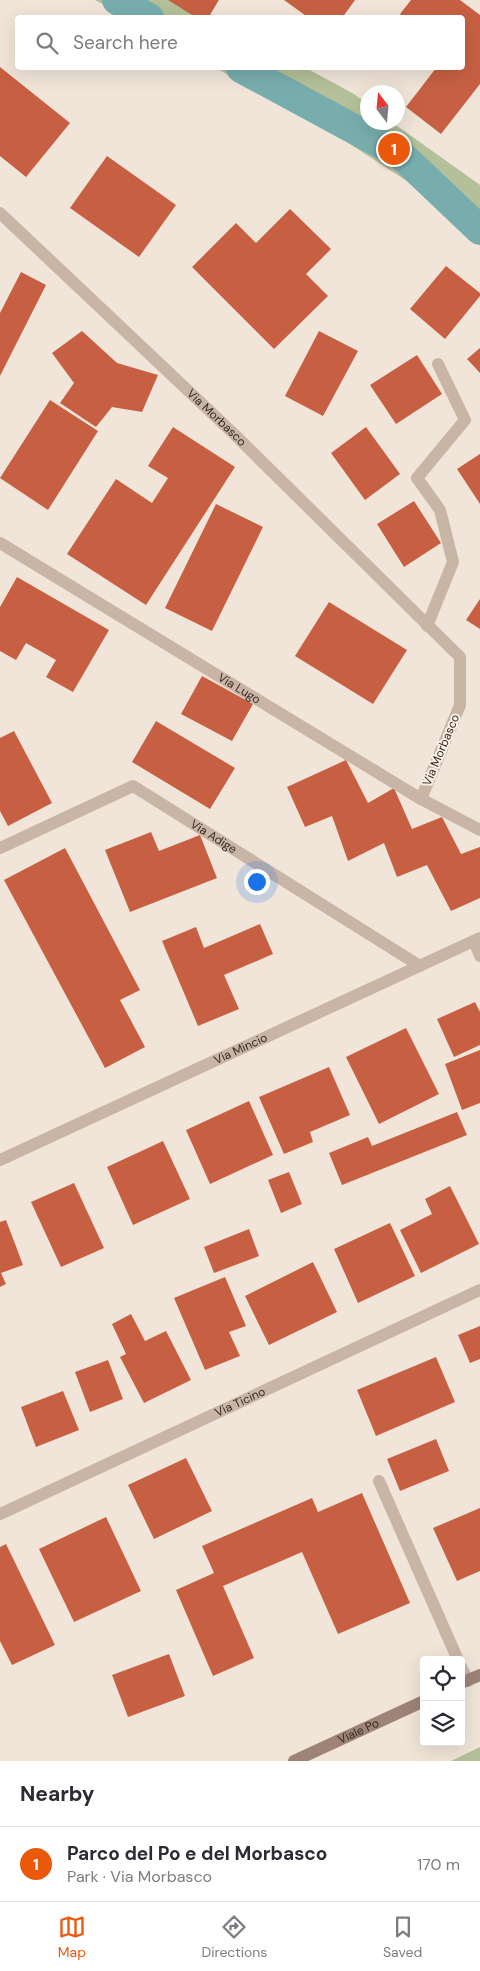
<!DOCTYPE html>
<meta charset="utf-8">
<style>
body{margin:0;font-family:"DM Sans",sans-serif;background:#f7f7f7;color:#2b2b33}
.controls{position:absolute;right:15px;bottom:15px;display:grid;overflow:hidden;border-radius:5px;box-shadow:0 5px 20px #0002}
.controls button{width:45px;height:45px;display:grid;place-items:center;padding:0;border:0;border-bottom:1px solid #e1e1e2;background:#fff;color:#2b2b33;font:25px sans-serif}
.compass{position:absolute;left:360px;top:85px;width:45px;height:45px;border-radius:50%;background:#fff;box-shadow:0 5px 20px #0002;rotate:344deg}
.you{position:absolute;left:256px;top:881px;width:18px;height:18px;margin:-12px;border:4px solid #fff;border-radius:50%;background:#1a73e8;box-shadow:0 0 0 8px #1a73e833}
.badge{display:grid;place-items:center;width:32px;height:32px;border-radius:50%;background:#ea580c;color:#fff;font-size:16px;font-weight:700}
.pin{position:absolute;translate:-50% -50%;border:2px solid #fff;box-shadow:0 1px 5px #0006}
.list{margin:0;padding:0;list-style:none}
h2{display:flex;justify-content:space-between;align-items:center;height:65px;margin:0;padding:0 20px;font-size:21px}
h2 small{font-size:16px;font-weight:400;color:#7c7c81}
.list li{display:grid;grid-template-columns:32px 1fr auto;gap:15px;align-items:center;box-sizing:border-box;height:75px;padding:0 20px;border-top:1px solid #e1e1e2}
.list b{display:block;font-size:19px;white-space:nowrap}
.list p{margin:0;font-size:16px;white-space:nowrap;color:#7c7c81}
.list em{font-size:16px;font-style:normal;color:#7c7c81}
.icon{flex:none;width:28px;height:28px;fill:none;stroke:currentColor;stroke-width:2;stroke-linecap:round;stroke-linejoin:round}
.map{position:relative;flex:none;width:480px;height:1761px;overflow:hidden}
.search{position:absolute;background:#fff;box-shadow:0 5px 20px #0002;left:15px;right:15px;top:15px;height:55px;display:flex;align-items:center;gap:12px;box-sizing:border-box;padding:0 18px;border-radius:5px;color:#7c7c81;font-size:19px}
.sheet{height:140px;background:#fff}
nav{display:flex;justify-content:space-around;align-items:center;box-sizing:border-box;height:70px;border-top:1px solid #e1e1e2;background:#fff;font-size:14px;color:#7c7c81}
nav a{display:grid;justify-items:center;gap:2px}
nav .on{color:#ea580c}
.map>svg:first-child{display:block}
</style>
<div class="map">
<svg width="480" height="1761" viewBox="0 0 480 1761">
<rect width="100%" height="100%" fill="#f1e5d9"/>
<!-- green -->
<path fill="#b3c099" d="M95 0H184L216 17H127Z
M216 68H306L354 94 367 104 368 122 393 123 480 185V241L445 206 347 142Z
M480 1747V1761H451Z"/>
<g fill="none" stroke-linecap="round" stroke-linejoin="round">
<!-- canal -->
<path stroke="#78adae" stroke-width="30" d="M117 0 149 18
M241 68 400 154 480 230"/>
</g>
<!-- building -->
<path fill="#c76042" d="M168 0H219L208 18H197Z
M284 0H355L342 18H309Z
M411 0H460L480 15V84L441 134 406 107 436 68H462V18H405L400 14Z
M0 67 70 123 26 177 0 156Z
M107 156 176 205 139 257 70 208Z
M290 209 331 249 306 274 328 296 274 349 192 267 236 223 256 243Z
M446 266 480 293V296L445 339 410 309Z
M21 272 46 285 0 376V313Z
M82 331 117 363 158 375 142 412 112 407 96 427 60 403 74 383 52 353Z
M319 331 358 351 323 416 285 396Z
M480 348V373L467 359Z
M417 355 442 394 396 424 370 385Z
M50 400 98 431 48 510 0 478Z
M173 427 235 467 146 605 67 554 116 479 152 503 168 478 148 466Z
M366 427 400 474 365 500 331 453Z
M480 454V504L457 469Z
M414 501 441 543 404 567 377 524Z
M216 504 263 527 212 631 165 608Z
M17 577 109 630 73 692 46 677 56 660 26 643 16 660 0 651V607Z
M480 599V629L466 620Z
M329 602 407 650 373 704 295 656Z
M202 676 253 704 232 741 181 714Z
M156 721 235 768 210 809 132 762Z
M14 731 52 803 8 826 0 811V738Z
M346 760 368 803 394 788 412 829 442 817 461 854 480 847V898L451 911 427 865 397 877 384 843 348 861 332 816 305 827 287 787Z
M151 832 159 851 200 835 217 878 130 912 105 850Z
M65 848 140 990 120 1000 145 1047 105 1068 4 880Z
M260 924 273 954 224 975 239 1009 198 1026 162 941 196 927 204 948Z
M475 1002 480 1012V1045L454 1057 437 1019Z
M406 1028 439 1094 379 1124 346 1057Z
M480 1050V1103L462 1110 445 1064Z
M329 1067 350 1115 310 1132 313 1142 284 1154 259 1097Z
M249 1101 273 1155 210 1184 186 1130Z
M457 1112 467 1135 342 1185 329 1153 368 1137 372 1146Z
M163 1141 190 1199 133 1225 107 1167Z
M289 1172 302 1204 281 1213 268 1180Z
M74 1183 104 1248 61 1267 31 1202Z
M450 1186 479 1244 421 1273 400 1230 432 1214 425 1199Z
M6 1220 23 1265 1 1273 6 1284 0 1287V1222Z
M390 1223 415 1276 358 1303 334 1249Z
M249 1229 259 1256 214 1273 204 1247Z
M313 1262 337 1312 269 1345 245 1296Z
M225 1277 246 1326 229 1332 240 1356 205 1370 174 1298Z
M131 1314 145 1341 166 1331 191 1380 144 1403 120 1357 126 1354 112 1324Z
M480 1326V1359L470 1363 458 1335Z
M436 1357 455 1402 376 1436 357 1390Z
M108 1360 123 1399 90 1412 75 1372Z
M63 1391 79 1430 36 1447 21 1407Z
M436 1439 449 1471 400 1491 387 1459Z
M186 1458 212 1511 154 1539 128 1485Z
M362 1493 410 1603 338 1634 302 1552 223 1586 254 1658 213 1676 176 1590 214 1573 202 1546 312 1498 318 1512Z
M480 1508V1571L457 1581 433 1528Z
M106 1517 141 1591 74 1622 39 1549Z
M6 1544 55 1645 12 1665 0 1641V1547Z
M169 1654 185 1696 128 1717 112 1675Z"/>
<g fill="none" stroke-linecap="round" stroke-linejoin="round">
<!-- street -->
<g stroke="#c9b5a5" stroke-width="12">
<path id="s1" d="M0 213 233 433 460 657V705L421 799"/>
<path id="s2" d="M0 543 421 799 480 830"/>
<path d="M427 626 453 562 440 510 417 478 465 420 438 364"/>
<path id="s3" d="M0 848 133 786 420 966"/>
<path d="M474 941 480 956"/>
<path id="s4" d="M0 1160 480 938"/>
<path d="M379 1481 458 1660"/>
<path id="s5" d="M0 1514 480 1290"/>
<path d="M461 1667 468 1681"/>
</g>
<!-- secondary -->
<g stroke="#9d8476" stroke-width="12">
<path d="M461 1683 480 1675"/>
<path id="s6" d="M294 1761 424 1701"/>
</g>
</g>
<g text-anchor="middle" stroke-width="4" stroke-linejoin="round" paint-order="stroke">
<!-- street labels -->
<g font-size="12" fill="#352b26" stroke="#f9f0e5">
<text dy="4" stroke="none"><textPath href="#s1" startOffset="298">Via Morbasco</textPath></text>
<text dy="4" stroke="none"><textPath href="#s2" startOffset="280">Via Lugo</textPath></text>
<text transform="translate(441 750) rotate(-67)" y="4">Via Morbasco</text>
<text dy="4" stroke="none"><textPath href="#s3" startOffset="242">Via Adige</textPath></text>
<text dy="4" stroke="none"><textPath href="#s4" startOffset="265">Via Mincio</textPath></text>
<text dy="4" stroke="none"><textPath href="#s5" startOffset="265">Via Ticino</textPath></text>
<text dy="4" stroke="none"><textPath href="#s6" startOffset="71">Viale Po</textPath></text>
</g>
</g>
</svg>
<div class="controls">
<button><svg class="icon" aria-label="locate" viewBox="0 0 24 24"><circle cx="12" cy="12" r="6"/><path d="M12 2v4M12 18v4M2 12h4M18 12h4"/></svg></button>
<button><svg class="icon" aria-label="layers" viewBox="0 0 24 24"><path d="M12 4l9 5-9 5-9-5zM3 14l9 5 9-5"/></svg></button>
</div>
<svg class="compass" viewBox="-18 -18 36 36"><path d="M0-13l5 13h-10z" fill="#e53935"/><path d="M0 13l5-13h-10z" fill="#7c7c81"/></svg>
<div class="you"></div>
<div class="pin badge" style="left:394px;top:149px">1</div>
<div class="search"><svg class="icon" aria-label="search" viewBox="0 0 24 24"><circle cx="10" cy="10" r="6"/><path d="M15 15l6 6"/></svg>Search here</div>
</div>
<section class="sheet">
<h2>Nearby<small></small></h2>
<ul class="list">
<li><span class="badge">1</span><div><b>Parco del Po e del Morbasco</b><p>Park · Via Morbasco</p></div><em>170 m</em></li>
</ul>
</section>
<nav>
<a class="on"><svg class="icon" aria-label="map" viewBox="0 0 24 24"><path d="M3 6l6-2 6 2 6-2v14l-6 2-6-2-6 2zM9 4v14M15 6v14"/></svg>Map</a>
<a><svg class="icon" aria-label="directions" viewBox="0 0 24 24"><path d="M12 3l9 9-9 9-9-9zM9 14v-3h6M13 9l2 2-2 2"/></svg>Directions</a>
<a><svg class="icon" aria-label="saved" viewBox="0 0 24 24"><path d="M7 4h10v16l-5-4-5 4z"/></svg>Saved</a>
</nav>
